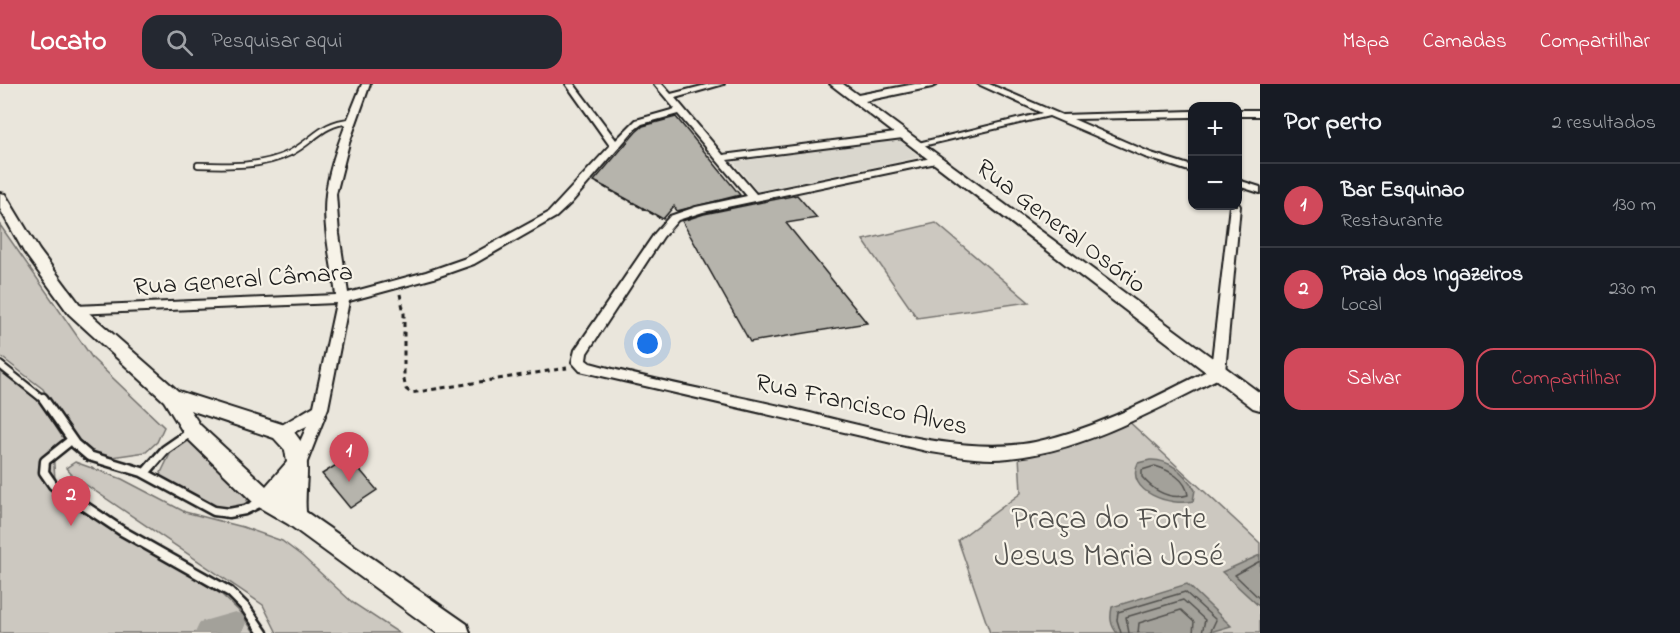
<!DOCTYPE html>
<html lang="pt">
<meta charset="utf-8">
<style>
body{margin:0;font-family:"Indie Flower",sans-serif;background:#242831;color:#f1f3f6}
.controls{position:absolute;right:18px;top:18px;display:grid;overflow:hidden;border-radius:12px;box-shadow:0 2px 4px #0004}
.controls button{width:54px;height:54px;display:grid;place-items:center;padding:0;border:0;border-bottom:2px solid #363941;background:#171b24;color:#f1f3f6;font:30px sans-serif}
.you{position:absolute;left:648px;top:260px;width:21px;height:21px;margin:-15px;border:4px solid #fff;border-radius:50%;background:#1a73e8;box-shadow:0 0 0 9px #1a73e833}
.badge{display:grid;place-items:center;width:39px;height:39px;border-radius:50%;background:#d1495b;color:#fff;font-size:20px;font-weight:700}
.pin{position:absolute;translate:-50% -50px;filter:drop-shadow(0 2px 3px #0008)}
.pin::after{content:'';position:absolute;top:32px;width:21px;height:18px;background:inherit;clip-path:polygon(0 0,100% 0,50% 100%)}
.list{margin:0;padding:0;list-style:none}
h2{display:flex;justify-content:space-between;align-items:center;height:78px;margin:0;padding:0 24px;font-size:26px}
h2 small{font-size:20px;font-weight:400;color:#9ea1a6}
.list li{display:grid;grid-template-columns:39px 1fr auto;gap:18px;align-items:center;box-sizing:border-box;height:84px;padding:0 24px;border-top:2px solid #363941}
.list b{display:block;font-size:22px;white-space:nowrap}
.list p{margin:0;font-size:20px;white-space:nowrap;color:#9ea1a6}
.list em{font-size:20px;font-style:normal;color:#9ea1a6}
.actions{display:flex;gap:12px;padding:18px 24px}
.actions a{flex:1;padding:14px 0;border:2px solid #d1495b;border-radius:18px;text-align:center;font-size:21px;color:#d1495b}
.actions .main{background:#d1495b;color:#fff}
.icon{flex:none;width:33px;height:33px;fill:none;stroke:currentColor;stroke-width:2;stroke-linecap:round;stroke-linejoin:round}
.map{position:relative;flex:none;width:1260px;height:549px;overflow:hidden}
header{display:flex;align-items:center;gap:36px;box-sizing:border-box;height:84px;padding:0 30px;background:#d1495b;color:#fff}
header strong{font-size:28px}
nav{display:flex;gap:33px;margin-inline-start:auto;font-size:21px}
.search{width:420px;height:54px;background:#242831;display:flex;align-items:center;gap:15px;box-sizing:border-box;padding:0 21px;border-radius:18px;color:#9ea1a6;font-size:22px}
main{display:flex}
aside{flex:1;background:#171b24}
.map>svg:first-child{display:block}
</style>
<header>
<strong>Locato</strong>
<div class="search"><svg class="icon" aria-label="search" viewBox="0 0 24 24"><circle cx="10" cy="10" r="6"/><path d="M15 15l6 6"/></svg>Pesquisar aqui</div>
<nav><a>Mapa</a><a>Camadas</a><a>Compartilhar</a></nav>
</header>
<main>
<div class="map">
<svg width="1260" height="549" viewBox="0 0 1260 549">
<rect width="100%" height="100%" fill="#eae6dc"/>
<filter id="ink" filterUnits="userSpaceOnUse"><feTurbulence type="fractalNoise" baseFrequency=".0167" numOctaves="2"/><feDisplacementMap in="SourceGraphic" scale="12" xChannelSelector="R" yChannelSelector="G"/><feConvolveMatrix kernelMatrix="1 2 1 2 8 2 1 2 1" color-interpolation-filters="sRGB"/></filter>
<g filter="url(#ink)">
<!-- built -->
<path fill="#dad7ce" d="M899 56 920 73 757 107 734 78Z"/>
<!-- green -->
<path fill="#ccc8c0" stroke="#74726e" stroke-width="1.5" d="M936 139 1029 218 917 234 863 156Z
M0 141 93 275 164 343 157 358 146 368 105 374 89 367 75 357 43 305 0 272Z
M0 287 40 318 65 357 53 366 56 411 221 510 238 526 255 549H0Z
M1124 333 1260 459V549H990L958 456 1021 409 1019 371Z
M189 353 249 410 245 423C209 427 189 412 158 395L171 368Z
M75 378 122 395 185 428 243 443 282 457 302 472 353 519 399 549H277L263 521 73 392 66 384Z"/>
<!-- water -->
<path fill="#a3a19a" stroke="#6d6c68" stroke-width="1.5" d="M1150 376C1170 375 1185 390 1195 406L1193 417C1172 423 1124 408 1138 379Z
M1260 471V523L1222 488Z
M1187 500 1231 542 1207 549H1117C1110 541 1110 533 1112 523Z"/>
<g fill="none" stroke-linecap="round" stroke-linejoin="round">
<!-- shore -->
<path stroke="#52514e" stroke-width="1.5" d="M1155 382C1169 386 1186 395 1188 411 1170 416 1154 407 1142 393V386Z
M1260 477 1235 491 1260 515
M1121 549 1117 536 1118 528 1185 508 1216 536 1210 549
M1129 549 1126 533 1183 516 1205 536 1202 549
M1138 549 1139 539 1181 526 1194 538 1193 549"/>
<!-- canal -->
<path fill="#a3a19a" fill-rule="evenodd" d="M235 528 243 531 246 539 242 549H195L200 538Z"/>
</g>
<!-- building -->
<path fill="#b6b4ac" stroke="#1c1c1c" stroke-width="1.5" d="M676 33 740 111 677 127 674 122 663 135 594 97 636 48 643 42Z
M797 111 817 134 786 139 867 239 750 258 682 137 704 130Z
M349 373 377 406 350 424 322 390Z"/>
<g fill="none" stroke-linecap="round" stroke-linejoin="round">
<!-- lane-far2 casing -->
<g stroke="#1c1c1c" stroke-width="8">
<path id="lane-far2" d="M198 81C229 82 262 83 290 69 314 57 321 39 351 37"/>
</g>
<!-- lane-far1 casing -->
<g stroke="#1c1c1c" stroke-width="10">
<path id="lane-far1" d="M0 281 44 316"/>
</g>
<!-- lane casing -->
<g stroke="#1c1c1c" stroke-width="13">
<path id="lane" d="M43 314 75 360 89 372 142 388 214 427 229 429 245 426 263 417
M70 357 45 377 44 388 53 401 122 447 230 508 245 523 263 549
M145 389 165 366 191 348"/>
</g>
<!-- street casing -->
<g stroke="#1c1c1c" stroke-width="4">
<path id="street" d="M362 0H370L349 59 336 110 339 150 348 209 426 188 466 174 548 129 610 62 566 0H574L616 56 636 36 675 25 654 0H662L671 10 710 0H724L675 14 723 71 903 48 908 51 903 54 727 76 756 110 936 73 941 76 936 79 703 128 678 136 663 153 587 269 586 276 590 279C655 297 723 309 789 324 862 341 962 373 1035 358 1097 345 1155 313 1211 285L1230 122H1238V119L1240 122 1225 288 1223 292C1156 325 1085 367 1009 374 983 377 957 372 931 368L580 287 572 278 575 266 655 149 670 132 696 123 747 112 678 30 642 40 634 46 571 119 556 133 474 180 434 194 349 217 328 324 307 378 304 383 299 384 294 383 291 378 307 342 281 354 276 352 274 348C277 342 305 328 314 322L336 219 75 230 69 226 75 222 336 211C332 179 322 143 326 110 330 75 349 33 362 0Z
M978 0H989L1062 31 1192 27V33L1073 35 1151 69 1192 82V88L1145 73 1049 32 914 64V60L1042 29Z
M1238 26H1260V32H1238Z
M1238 96 1260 103V109L1238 102Z"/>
</g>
<!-- secondary casing -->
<g stroke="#1c1c1c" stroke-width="4">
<path id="secondary" d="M830 0H843L858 11 915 0H938L932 3 865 17 1260 309V326L1253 324Z
M0 109 5 110 39 166 81 222 178 307 288 342C318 370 303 393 306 428L467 540 470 549H437L288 440 257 422 186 353 164 317 69 230 24 168 0 125ZM190 326 274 354 285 366 287 378 266 402 200 341Z"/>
</g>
<!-- path-far1 -->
<path stroke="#1c1c1c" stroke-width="2" stroke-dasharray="4.5 3" stroke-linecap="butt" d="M597 99 660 134"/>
<!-- path -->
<path stroke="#1c1c1c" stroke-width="3" stroke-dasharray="5 4.5" stroke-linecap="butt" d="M400 210 404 229V296L406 305 411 309 567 284"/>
<!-- lane-far2 -->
<use href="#lane-far2" stroke="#f7f3e8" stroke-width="4.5"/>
<!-- lane-far1 -->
<use href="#lane-far1" stroke="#f7f3e8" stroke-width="6"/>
<!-- lane -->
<use href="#lane" stroke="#f7f3e8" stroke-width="8"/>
<!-- street -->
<use href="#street" fill="#f7f3e8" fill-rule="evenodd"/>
<!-- secondary -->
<use href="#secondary" fill="#f7f3e8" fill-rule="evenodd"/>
</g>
</g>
<g text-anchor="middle" stroke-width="4.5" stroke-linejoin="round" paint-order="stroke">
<!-- street labels -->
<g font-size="26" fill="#1c1c1c" stroke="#f7f3e8">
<text transform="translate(1062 141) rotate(37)" y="9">Rua General Osório</text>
<text transform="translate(243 194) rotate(-4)" y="9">Rua General Câmara</text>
<text transform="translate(862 319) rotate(12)" y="9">Rua Francisco Alves</text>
</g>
<!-- near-park labels -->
<g font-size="32" fill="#51504d" stroke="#f7f3e8">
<text x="1109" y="444">Praça do Forte<tspan x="1109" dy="37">Jesus Maria José</tspan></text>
</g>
</g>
</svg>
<div class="controls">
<button>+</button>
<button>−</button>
</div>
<div class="you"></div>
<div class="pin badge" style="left:349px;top:398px">1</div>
<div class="pin badge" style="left:71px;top:442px">2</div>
</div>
<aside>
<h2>Por perto<small>2 resultados</small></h2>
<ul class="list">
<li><span class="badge">1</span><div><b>Bar Esquinao</b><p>Restaurante</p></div><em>130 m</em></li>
<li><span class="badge">2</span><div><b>Praia dos Ingazeiros</b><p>Local</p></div><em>230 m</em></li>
</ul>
<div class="actions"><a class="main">Salvar</a><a>Compartilhar</a></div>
</aside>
</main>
